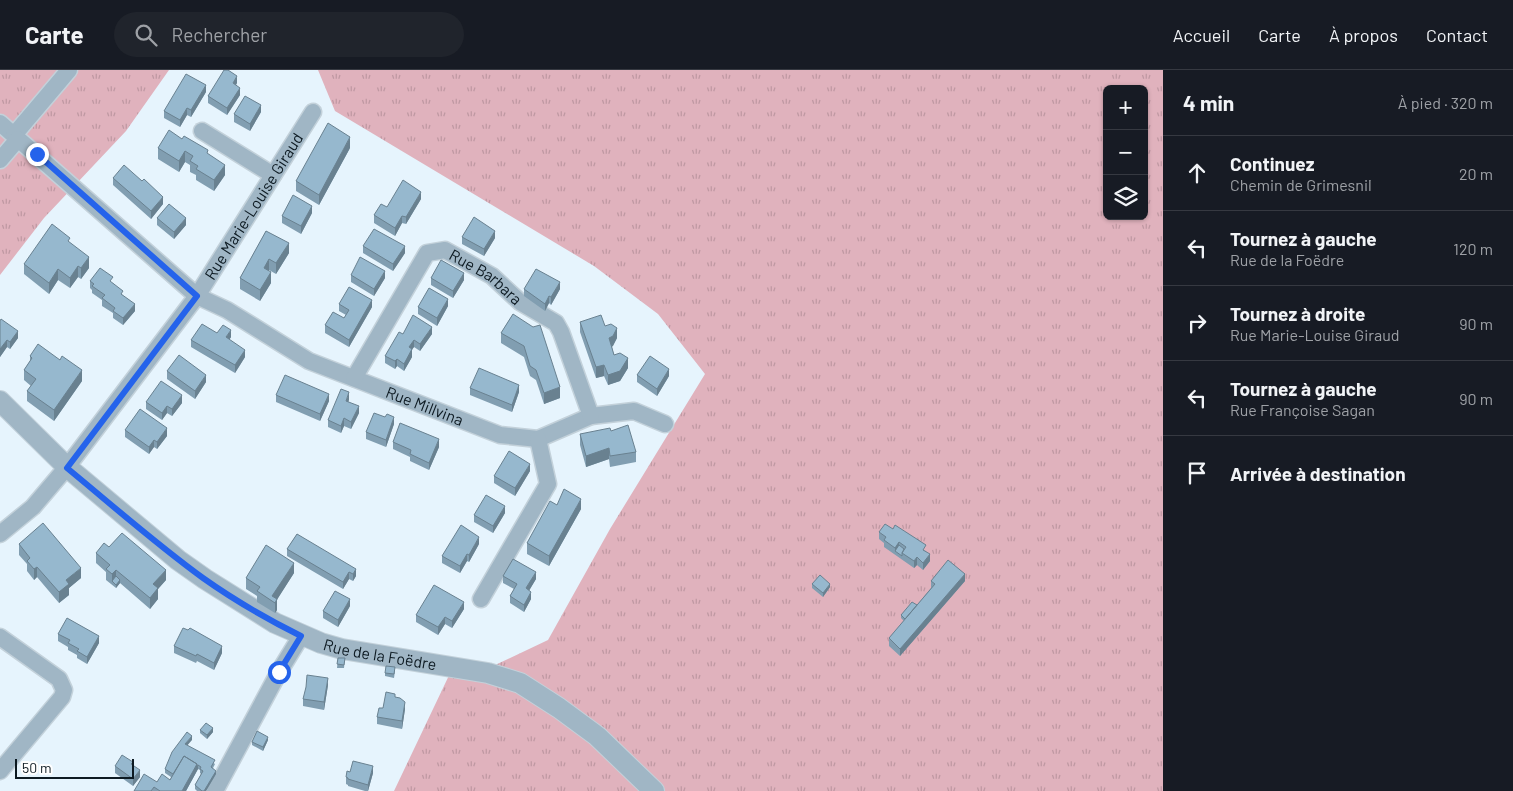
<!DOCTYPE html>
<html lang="fr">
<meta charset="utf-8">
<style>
body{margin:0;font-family:Barlow,sans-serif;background:#20242c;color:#f1f3f6}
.controls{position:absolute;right:15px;top:15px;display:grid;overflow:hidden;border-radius:8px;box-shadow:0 1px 4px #0004}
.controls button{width:45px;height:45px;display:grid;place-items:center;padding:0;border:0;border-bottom:1px solid #363941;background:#171b24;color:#f1f3f6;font:25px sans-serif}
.scale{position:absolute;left:15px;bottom:12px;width:119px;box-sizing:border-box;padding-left:5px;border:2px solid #0d1a22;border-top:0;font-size:14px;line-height:18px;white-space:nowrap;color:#0d1a22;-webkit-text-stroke:4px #fff;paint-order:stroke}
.stop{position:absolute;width:15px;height:15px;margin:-11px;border:4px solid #2563eb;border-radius:50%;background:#fff}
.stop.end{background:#2563eb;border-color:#fff;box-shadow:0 1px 5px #0008}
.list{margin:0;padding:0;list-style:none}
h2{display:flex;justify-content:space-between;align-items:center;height:65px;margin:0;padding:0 20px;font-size:21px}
h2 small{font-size:16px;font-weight:400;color:#9ea1a6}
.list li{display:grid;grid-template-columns:32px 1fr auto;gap:15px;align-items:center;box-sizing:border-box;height:75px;padding:0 20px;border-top:1px solid #363941}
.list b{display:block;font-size:19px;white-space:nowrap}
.list p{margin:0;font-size:16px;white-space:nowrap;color:#9ea1a6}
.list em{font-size:16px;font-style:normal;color:#9ea1a6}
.icon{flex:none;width:28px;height:28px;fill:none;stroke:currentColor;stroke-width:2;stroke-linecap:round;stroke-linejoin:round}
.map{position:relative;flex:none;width:1163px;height:721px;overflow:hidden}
header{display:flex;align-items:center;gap:30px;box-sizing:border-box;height:70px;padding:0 25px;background:#171b24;border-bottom:1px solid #363941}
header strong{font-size:24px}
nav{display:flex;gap:28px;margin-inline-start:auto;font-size:18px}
.search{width:350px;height:45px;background:#20242c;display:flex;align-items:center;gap:12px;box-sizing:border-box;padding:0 18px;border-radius:28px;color:#9ea1a6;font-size:19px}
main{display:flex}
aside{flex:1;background:#171b24}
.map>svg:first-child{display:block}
</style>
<header>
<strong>Carte</strong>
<div class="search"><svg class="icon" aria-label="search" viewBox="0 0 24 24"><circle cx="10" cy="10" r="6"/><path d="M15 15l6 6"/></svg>Rechercher</div>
<nav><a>Accueil</a><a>Carte</a><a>À propos</a><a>Contact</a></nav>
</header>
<main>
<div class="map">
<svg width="1163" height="721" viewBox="0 0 1163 721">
<defs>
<pattern id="grass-tufts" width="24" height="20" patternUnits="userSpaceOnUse" patternTransform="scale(1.25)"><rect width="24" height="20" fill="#e0b2bd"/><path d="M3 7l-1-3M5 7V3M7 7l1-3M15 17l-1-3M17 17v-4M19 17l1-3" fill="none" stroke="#bf98a2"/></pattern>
</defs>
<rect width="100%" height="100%" fill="#e6f4fd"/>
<!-- grass -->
<path fill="url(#grass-tufts)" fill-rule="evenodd" d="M0 0H169L126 61 44 148 0 205Z
M318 0H1163V721H394L453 597 493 596 548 570 610 459 705 304 658 244 594 196 335 41ZM1107 19H1144V146H1107Z"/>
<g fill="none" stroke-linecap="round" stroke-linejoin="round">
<!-- minor casing -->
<g stroke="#c3d1da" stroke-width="19">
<g id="minor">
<path id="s1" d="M0 53 197 226 227 240 309 291 500 365 538 369 591 346 634 341 665 354"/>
<path d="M202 61 273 105"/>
<path d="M14 65 69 0"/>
<path d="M0 90 18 69"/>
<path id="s2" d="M354 308 427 183 445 180 492 206 520 232 556 253 561 262 591 346"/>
<path id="s3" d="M0 464 33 437 67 397 197 226 313 42"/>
<path d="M481 529 548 414 538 369"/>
<path d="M0 567 59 609 64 620 62 627 0 701"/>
<path d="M215 721 279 602 301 566"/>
</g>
</g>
<!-- tertiary casing -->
<g stroke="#c3d1da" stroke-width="22">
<g id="tertiary">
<path id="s4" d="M0 331 67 397 178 490 205 509 275 553 321 573 342 579 488 603 520 613 559 638 597 666 654 721"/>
</g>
</g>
<!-- minor -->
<use href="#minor" stroke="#a0b6c5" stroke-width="16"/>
<!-- tertiary -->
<use href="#tertiary" stroke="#a0b6c5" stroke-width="20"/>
</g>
<!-- wall -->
<path fill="#819eb1" d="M237 13 236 15 240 25 227 45 208 33V26Z
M206 22 191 47 187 45 180 57 164 48V41Z
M261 42 250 61 234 52V44Z
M182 69 208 84 225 105 214 121 196 110V105L190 102V95L185 92 179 102 158 89V78Z
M350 78 319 135 296 121V111Z
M113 108 163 134 151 149 113 115Z
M421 129 406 154 402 153 395 166 374 153V145L387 137Z
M312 143 301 164 282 153V146Z
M157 148 186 155 174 169 157 155Z
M266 161 289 183 276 204 269 200 268 201 271 213 260 231 240 219V208Z
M462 167 495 168 484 186 462 174Z
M70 173 89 198 81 209 78 207 70 218 58 210 49 224 24 204V194Z
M363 176 405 183 393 201 363 183Z
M351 205 385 208 374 226 351 212Z
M431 208 464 210 453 228 431 215Z
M90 211 113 213 135 241 123 255 113 248V243L102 236V230L92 223V220L90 218Z
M524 219H560L551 235 549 233 545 241 524 226Z
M339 234 372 237 349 277 325 263V255L344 248 346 245 339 241Z
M448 236 437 256 418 244V237Z
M513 244 560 328 544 334 536 310 530 306 524 287 501 273V263Z
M0 251 18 268 10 279 7 277 0 287Z
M580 252 605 256 617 268 612 277 614 285 628 298 620 311 608 315 604 306 596 308 580 262Z
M217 263 231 267 229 270 245 287 235 303 191 277V270Z
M403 264H432L420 281 414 277 412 279V287L404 301 397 296 395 299 385 293V286Z
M30 286 82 311 54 351 27 331V321L31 316 24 310V300L30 291Z
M167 301 206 312 195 329 167 309Z
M637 305 669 306 657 326 637 312Z
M470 318 519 322 512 342 470 325Z
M276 325 329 331 320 351 276 332Z
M349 330 348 332 359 343 351 359 344 356 341 363 328 357V350Z
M146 332 182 333 172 346 167 343 162 350 146 339Z
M385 347 394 354 386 377 366 369V362Z
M125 360 167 366 157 379 154 377 149 384 125 367Z
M611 361 636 382V392L610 397 609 389 586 397 580 375V364Z
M393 372 439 377 429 400 410 391V387L393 379Z
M530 401 515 426 494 413V406Z
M557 435 581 439 549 496 527 484V473Z
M505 443 493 463 474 452V445Z
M879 462 926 481 930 491 923 500 917 495 914 498 884 477V473L879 469Z
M297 464 356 506 353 511 349 509 343 519 287 486V479Z
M19 474 81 508 69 518V525L59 533 37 507 34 510 27 501V494L19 485Z
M479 474 469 492 467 491 460 503 442 493V486Z
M109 477 166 510 158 519V529L150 539 120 513 116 518 106 510V502L96 493V483Z
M294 503 277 529V540L275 543 257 532V526L246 519V508Z
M503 506 536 509 529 520 531 529 524 542 510 533V526L514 519 503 513Z
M931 511H965L900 586 889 576V568L904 551 901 548V545L917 535 931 518Z
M812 514 830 517 823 527 812 518Z
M350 536 338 557 323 548V541Z
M464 539 452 558 445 554 438 565 416 552V545Z
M188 560 222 583 214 600 197 591 196 593 174 583V576Z
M58 564 99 573 87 594 77 588V585L68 580V577L58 571Z
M338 588H345L344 598H337Z
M395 601 394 608 385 606V603Z
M328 615 324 640 303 636V629Z
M395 627 405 639 402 659 377 654V647L383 638Z
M200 660 213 662 207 669 200 663Z
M192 670 187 675 215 694 213 698 216 704 206 721H197L195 719V715L201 704 200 703V700L198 699 186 721H134L157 712 170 710 171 707 165 703V699Z
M268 670 263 681 252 675V672Z
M115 696 140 707 133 716 115 703Z
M373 703 368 721H365L348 716V715L346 714V707Z"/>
<!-- shaded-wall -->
<path fill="#698190" d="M237 6V13L233 20V13Z
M206 15V22L191 47V40Z
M240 18V25L227 45V38Z
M261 35V42L250 61V54Z
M187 38V45L180 57V50Z
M350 67V78L319 135V125Z
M185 81V92L179 102V91Z
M225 95V105L214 121V110Z
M421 122V129L406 154V147Z
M163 127V134L151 149V141Z
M312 136V143L301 164V156Z
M402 146V153L395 166V158Z
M186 148V155L174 169V162Z
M495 161V168L484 186V179Z
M289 173V183L276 204V193Z
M405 176V183L393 201V194Z
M89 187V198L81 209V198Z
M269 189V200L264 209V198Z
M78 196V207L70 218V208Z
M58 199V210L49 224V213Z
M385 201V208L374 226V219Z
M271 202V213L260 231V220Z
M464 203V210L453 228V221Z
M560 212V219L551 235V227Z
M549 226V233L545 241V234Z
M448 229V236L437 256V248Z
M372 230V237L349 277V270Z
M135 234V241L123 255V248Z
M432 257V264L420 281V274Z
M617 258V268L613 276 609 278V268Z
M231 260V267L226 275V267Z
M18 261V268L10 279V272Z
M7 270V277L0 287V279Z
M414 270V277L409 284V277Z
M412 279V287L404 301V294Z
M245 280V287L235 303V295Z
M628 288V298L620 311 608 315V305Z
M397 289V296L395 299V291Z
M604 295V306L596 308V297Z
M669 299V306L657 326V319Z
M82 300V311L54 351V340Z
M206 305V312L195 329V321Z
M519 315V322L512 342V335Z
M560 317V328L544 334V323Z
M349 322V330L346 338V331Z
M329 324V331L320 351V344Z
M182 325V333L172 346V339Z
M167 336V343L162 350V343Z
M359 336V343L351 359V352Z
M394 347V354L386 377V370Z
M344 348V356L341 363V356Z
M167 358V366L157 379V372Z
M439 369V377L429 400V393Z
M154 370V377L149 384V377Z
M609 378V389L586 397V386Z
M530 394V401L515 426V418Z
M581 429V439L549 496V486Z
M505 436V443L493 463V456Z
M479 467V474L469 492V485Z
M899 472V479L895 481V485V478Z
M467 484V491L460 503V496Z
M930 484V491L923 500V493Z
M917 487V495L914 498V491Z
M294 493V503L275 533 272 526Z
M37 497V507L34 510V499Z
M81 498V508L69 518V525L59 533V522L66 510Z
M356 499V506L353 511V504Z
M116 500V510L112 511V515V504Z
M166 500V510L158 519V529L150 539V528L153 514Z
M349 502V509L343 519V512Z
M536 502V509L526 526V518Z
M965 504V511L900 586V579Z
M120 510V513L116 518V515Z
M830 514V517L823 527V523Z
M531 522V529L524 542V535Z
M277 529V540L275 543V533Z
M350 529V536L338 557V550Z
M464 532V539L452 558V551Z
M445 547V554L438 565V557Z
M99 566V573L87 594V587Z
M222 576V583L214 600V593Z
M328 608V615L324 640V632Z
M405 632V639L402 659V651Z
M213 658V662L207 669V665Z
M192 666V670L185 678V674Z
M268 667V670L263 681V677Z
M197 694 198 695V699L186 721H182Z
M373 696V703L368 721V715Z
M140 700V707L133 716V709Z
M216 701V704L206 721H204Z"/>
<!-- building -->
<path fill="#96b8ce" stroke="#698190" d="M224 0H228L237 6 233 13 240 18 227 38 208 26Z
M186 4 206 15 191 40 187 38 180 50 164 41Z
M245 26 261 35 250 54 234 44Z
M328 53 350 67 319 125 296 111Z
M169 60 182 69 184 66 208 80 207 83 225 95 214 110 196 99 198 96 190 91 193 86 185 81 179 91 158 78Z
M124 95 142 111 144 109 163 127 151 141 113 108Z
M403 110 421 122 406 147 402 146 395 158 374 145 381 134 387 137Z
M293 125 312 136 301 156 282 146Z
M169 134 186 148 174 162 157 148Z
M474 147 495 161 484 179 462 167Z
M52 154 70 168 68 171 89 187 81 198 78 196 70 208 58 199 49 213 24 194Z
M374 159 405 176 393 194 363 176Z
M266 161 289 173 276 193 269 189 264 198 271 202 260 220 240 208Z
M360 187 385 201 374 219 351 205Z
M441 190 464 203 453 221 431 208Z
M100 198 113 207 110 211 123 221 121 224 135 234 123 248 113 241 115 238 102 228 105 225 92 216 94 214 90 211Z
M536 199 560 212 551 227 549 226 545 234 524 219Z
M349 217 372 230 349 270 325 255 333 242 344 248 349 240 339 234Z
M429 218 448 229 437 248 418 237Z
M513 244 533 257 540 255 560 317 544 323 536 300 530 296 524 276 501 263Z
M413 245 432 257 420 274 414 270 409 277 412 279 404 294 397 289 395 291 385 286 399 262 403 264Z
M601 245 605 256 611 254 617 258 613 266 609 268 614 285 620 283 628 288 620 301 608 305 604 295 596 297 580 252Z
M1 249 18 261 10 272 7 270 0 279V251Z
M202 254 217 263 223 255 231 260 226 267 245 280 235 295 191 270Z
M38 274 60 290 62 286 82 300 54 340 27 321 36 309 24 300 32 288 30 286Z
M179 285 206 305 195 321 167 301Z
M650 286 669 299 657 319 637 305Z
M479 298 519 315 512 335 470 318Z
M285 305 329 324 320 344 276 325Z
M161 311 182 325 172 339 167 336 162 343 146 332Z
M341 319 349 322 346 331 359 336 351 352 344 348 341 356 328 350Z
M140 339 167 358 157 372 154 370 149 377 125 360Z
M374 343 385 347 387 344 394 347 386 370 366 362Z
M400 353 439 369 429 393 410 384 411 380 393 372Z
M628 355 636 382 610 386 609 378 586 386 580 364 610 358 611 361Z
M509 381 530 394 515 418 494 406Z
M564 419 581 429 549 486 527 473 550 431 557 435Z
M486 425 505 436 493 456 474 445Z
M43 453 81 498 66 510 69 514 59 522 37 497 34 499 27 491 30 488 19 474Z
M885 454 893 459 895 455 926 475 923 480 930 484 923 493 917 487 914 491 902 483 906 477 899 472 895 478 884 470 886 467 879 462Z
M461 455 479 467 469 485 467 484 460 496 442 486Z
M122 463 166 500 153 514 158 518 150 528 116 500 112 504 106 499 110 495 96 483 104 473 109 477Z
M297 464 356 499 353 504 349 502 343 512 287 479Z
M266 475 294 493 272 526 277 529 275 533 257 521 260 517 246 508Z
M899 475 904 479 902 483V486L895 481Z
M513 489 536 502 526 518 531 522 524 535 510 526 517 514 503 506Z
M948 490 965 504 900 579 889 568 935 514 931 511Z
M820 505 830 514 823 523 812 514Z
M116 506 120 510 116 515 112 511Z
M434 515 464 532 452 551 445 547 438 557 416 545Z
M335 521 350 529 338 550 323 541Z
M912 532 917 535 905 549 901 545Z
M67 548 99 566 87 587 77 581 79 579 68 573 70 570 58 564Z
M183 558 188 560 190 558 222 576 214 593 197 584 196 586 174 576Z
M338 588H345L344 595 337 594Z
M386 596 395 597 394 604 385 603Z
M307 605 328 608 324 632 303 629 306 617Z
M386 622 395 624V627L400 628 405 632 402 651 377 647 379 638H383Z
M206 653 213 658 207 665 200 660Z
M257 661 268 667 263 677 252 672Z
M187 662 192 666 185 674 215 690 211 697 216 701 204 721H202L195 715 203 701 200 699 201 697 198 695 197 697V694L184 686 173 704 165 699 172 682Z
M122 685 133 692 131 694 140 700 133 709 115 696Z
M184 686 197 694 182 721H160L154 717 151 721H134L144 704 157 712 162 704 170 710Z
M353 691 373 696 368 715 348 709V708L346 707 347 701 350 702Z"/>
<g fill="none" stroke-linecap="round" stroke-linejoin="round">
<!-- route -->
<path stroke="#2563eb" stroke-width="6" d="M37 84 197 226 67 398C112 435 156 474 203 508 234 530 267 549 301 566L279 602"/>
</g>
<g text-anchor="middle" stroke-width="4" stroke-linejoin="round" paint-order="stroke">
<!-- street labels -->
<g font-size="16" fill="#0d1a22" stroke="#fff">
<text dy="6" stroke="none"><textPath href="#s3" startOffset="416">Rue Marie-Louise Giraud</textPath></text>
<text dy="6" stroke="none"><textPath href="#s2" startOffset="212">Rue Barbara</textPath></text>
<text dy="6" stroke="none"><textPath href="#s1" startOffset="516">Rue Millvina</textPath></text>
<text dy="6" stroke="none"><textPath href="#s4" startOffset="465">Rue de la Foëdre</textPath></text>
</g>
</g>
</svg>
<div class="controls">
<button>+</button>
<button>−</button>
<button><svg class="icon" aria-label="layers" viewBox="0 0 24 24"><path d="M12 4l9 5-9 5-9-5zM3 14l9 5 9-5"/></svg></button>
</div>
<div class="scale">50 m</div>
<div class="stop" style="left:279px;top:602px"></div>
<div class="stop end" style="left:37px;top:84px"></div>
</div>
<aside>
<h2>4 min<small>À pied · 320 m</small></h2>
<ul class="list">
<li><svg class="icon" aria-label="ahead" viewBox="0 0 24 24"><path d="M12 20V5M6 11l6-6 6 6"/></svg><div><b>Continuez</b><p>Chemin de Grimesnil</p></div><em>20 m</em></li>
<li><svg class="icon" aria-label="left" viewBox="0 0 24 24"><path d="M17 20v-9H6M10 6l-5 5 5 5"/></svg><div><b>Tournez à gauche</b><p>Rue de la Foëdre</p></div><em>120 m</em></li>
<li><svg class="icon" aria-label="right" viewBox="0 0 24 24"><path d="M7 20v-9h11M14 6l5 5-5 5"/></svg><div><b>Tournez à droite</b><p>Rue Marie-Louise Giraud</p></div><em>90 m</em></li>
<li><svg class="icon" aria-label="left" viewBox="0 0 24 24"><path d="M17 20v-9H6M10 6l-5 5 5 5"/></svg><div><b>Tournez à gauche</b><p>Rue Françoise Sagan</p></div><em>90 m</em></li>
<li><svg class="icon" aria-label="arrive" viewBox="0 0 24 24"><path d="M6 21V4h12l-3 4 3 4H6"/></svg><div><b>Arrivée à destination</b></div></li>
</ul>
</aside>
</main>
